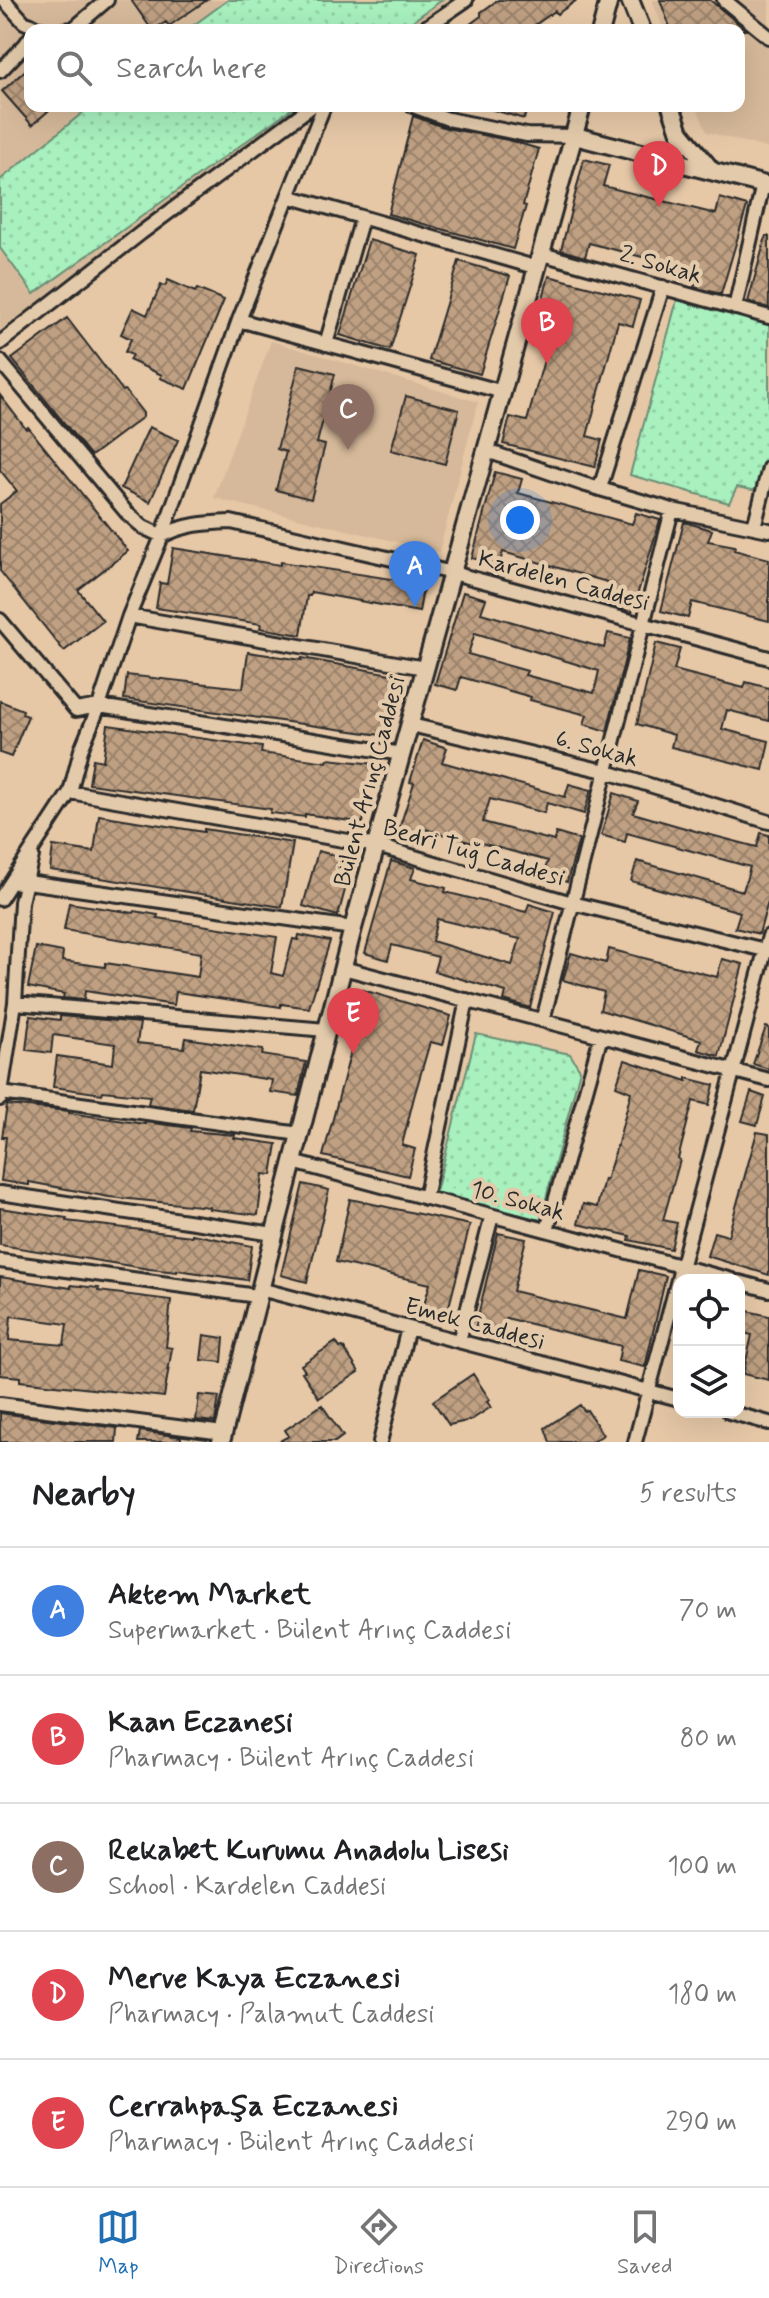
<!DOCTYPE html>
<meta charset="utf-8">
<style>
body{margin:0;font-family:Mynerve,sans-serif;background:#f2f2f2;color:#202124}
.controls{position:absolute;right:24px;bottom:24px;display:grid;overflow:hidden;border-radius:16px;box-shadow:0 8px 32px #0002}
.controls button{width:72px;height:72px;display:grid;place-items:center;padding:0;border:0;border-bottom:2px solid #e0e0e0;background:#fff;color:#202124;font:40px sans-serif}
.you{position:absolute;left:520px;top:520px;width:28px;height:28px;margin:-20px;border:6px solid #fff;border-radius:50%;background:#1a73e8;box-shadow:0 0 0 12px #1a73e833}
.badge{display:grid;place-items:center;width:52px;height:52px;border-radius:50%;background:#1f6fb2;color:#fff;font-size:26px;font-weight:700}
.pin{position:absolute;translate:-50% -66px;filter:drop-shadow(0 2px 4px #0008)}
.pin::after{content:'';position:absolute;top:42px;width:28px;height:24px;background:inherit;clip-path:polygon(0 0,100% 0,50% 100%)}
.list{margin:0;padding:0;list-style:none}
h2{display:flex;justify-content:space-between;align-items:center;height:104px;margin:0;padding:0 32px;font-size:34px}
h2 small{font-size:26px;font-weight:400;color:#757577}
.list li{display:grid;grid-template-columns:52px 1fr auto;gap:24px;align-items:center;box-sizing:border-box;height:128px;padding:0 32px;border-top:2px solid #e0e0e0}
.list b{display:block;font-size:30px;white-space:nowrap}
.list p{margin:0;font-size:26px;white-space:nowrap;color:#757577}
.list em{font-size:26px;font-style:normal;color:#757577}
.icon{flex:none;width:44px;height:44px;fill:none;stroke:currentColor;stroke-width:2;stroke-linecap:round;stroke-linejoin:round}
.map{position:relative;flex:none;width:769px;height:1442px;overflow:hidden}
.search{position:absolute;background:#fff;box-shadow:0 8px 32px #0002;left:24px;right:24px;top:24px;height:88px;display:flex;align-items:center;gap:20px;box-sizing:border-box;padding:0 28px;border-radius:16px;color:#757577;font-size:30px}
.sheet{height:744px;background:#fff}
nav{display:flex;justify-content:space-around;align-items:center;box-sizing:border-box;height:112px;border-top:2px solid #e0e0e0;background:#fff;font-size:22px;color:#757577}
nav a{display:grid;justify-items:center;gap:4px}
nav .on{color:#1f6fb2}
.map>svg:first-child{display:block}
</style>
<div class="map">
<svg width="769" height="1442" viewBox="0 0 769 1442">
<defs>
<pattern id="park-dots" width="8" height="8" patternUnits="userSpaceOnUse" patternTransform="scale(2)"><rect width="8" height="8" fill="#a8f0be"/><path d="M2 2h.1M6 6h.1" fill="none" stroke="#91cea3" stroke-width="1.8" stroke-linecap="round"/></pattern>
<pattern id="building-cross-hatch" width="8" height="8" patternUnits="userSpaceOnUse" patternTransform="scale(2)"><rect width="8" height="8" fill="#bfa082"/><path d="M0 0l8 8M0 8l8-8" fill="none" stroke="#9b836b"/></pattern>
</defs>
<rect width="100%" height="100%" fill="#e6c8a7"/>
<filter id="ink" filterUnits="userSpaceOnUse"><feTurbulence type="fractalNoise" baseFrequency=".0125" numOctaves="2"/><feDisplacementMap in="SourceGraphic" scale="16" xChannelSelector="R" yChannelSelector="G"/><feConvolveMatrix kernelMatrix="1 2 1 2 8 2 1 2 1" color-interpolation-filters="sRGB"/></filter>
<g filter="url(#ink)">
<!-- built -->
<path fill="#d6b99a" d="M0 0H452L409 30H30V106H301L208 172 0 336Z
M652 0H769V149L707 132 696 106H739V30H664Z
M271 341 478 402 439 552 214 498Z"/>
<!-- park -->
<path fill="url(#park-dots)" stroke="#6a8e74" stroke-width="2" d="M228 0H442L400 30H187Z
M91 106H295L34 294 0 248V180Z
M677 300 769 325V449L758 491 737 487 729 503 630 475Z
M476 1034 570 1054 580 1070 540 1221 435 1196Z"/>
<!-- building -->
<path fill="url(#building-cross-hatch)" stroke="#2b2b2b" stroke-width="2" fill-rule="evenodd" d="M131 0H207L169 26 166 22 152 30Z
M498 0H577L557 14 555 11 528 30H462L481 16V12Z
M660 0H710L746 30H671Z
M30 66V106H54L32 125 2 91Z
M490 106H528L524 119 490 109Z
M413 116 446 128 508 140 539 149 523 205 526 206 513 249 388 214Z
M584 159 609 165 603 186 716 214 720 198 747 206 721 294 694 287 699 272 589 243 585 257 561 250Z
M766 236H769V308L748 302Z
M369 240 420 255 390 350 340 335Z
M459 261 510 276 480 374 429 360Z
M549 276 640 300 633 326 618 322 587 436 602 440 595 467 503 444 510 417 527 421 559 306 542 302Z
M168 280 195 292 197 289 224 300 187 389 160 378 162 375 129 360 132 355 125 352 131 339 121 334 133 308 147 315 161 285 165 286Z
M67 318 123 391 125 390 143 413V417L91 456 12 359Z
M299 365 335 374 317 443 325 445 311 499 276 490 286 452 277 449Z
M0 395 26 429 28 427 128 551 78 590 103 621 64 651 0 571V504L17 491 0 470Z
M406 396 459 410 445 464 391 450Z
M149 427 178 440 150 502 121 488Z
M495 472 522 479 518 493 632 524 636 513 660 520 632 612 607 605 614 584 503 552 499 565 472 558Z
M684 522 712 530 708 541 735 546 734 550 769 559V621L692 602 688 618 661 611Z
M173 548 280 565 281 562 424 584 419 612 311 592 310 596H307L301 635 260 628 261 624 156 608 160 583 167 584Z
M463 592 486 599 481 613 604 648 608 633 630 638 607 731 584 724 587 715 530 700 531 697 461 677 457 690 435 684ZM475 633 599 671 594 693 525 675 527 671 468 654Z
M656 643 680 649 674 670 744 688 746 682 769 688V721L727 710 722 729 769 741 763 770 671 747 674 735 637 724Z
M248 652 302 660V658L396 675 388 736 124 699 127 675 243 688Z
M0 701 23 710 22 714 28 716 11 757 0 753Z
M108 725 262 747 261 753 327 762 328 759 375 764 372 789 368 788 363 823 305 814V817L270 813 271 809 89 784 93 759 103 761Z
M423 740 447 748 442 762 565 797 569 784 591 790 584 814 547 803 544 813 490 799 483 822 554 841 556 833 579 840 567 882 543 875 548 861 477 842 476 844 425 829 420 846 396 838 414 783 410 782Z
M614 793 638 801 633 813 699 832 757 847 761 833 769 835V898L759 934 735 928 740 912 631 881 637 861 743 891 750 867 627 833 625 842 601 835Z
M99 815 204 832V829L293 843 282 907 50 870 53 846 94 852Z
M318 851 353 860 338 916 303 906Z
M391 861 415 868 411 879 446 888 445 892 526 912 529 904 555 912 530 1008 504 1000 506 992 434 971 438 957 392 945 388 960 365 953ZM437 919 520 939 512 965 432 941Z
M69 903 134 913 135 911 158 915 157 918 277 937 271 973 283 976 293 939 298 940 299 935 330 941 309 1008 281 1004V1007L176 992 174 1005 85 991 84 1000 63 998 64 994 28 987 36 947 63 952 62 961 105 967V963L198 977 201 953 64 930Z
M609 949 717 977 722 959 743 964 719 1056 698 1050 701 1040 600 1010 604 992 563 980 571 953 606 963Z
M363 990 451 1016 443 1045 430 1042 414 1097 402 1145 415 1149 408 1176 323 1156 359 1021 355 1020Z
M30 1016 60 1020V1016L140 1023 137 1043 184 1048 186 1038 263 1050 262 1055 306 1062 298 1096 270 1092 272 1080 200 1069 193 1110 148 1104 150 1096 103 1091 102 1094 53 1087 57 1056 113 1064 115 1044 53 1035 51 1053 26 1050Z
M766 1027 769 1028V1069L753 1064Z
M625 1060 687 1081V1078L714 1085 709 1105 693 1101 678 1159 680 1160 663 1220 677 1223 671 1249 629 1240 630 1236 578 1224 583 1204 597 1207 604 1179 606 1180 618 1143 631 1092 616 1086Z
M751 1092 765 1097 757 1125 742 1121Z
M7 1105 69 1111V1113L145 1124V1122L191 1128 190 1131 235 1135 234 1138 277 1144 272 1175 263 1174 258 1215 209 1209 210 1207 109 1197 29 1182V1185L1 1181 6 1137H2Z
M757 1132 769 1134V1275L707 1256 714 1232 728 1236Z
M303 1184 329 1190 307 1282 281 1275Z
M350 1199 470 1225 446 1318 422 1311 430 1284 336 1262Z
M0 1208 67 1218 66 1221 192 1236V1234L252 1246 247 1280 177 1270V1272L149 1269 0 1245Z
M498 1233 526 1239 513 1291 627 1319 639 1270 666 1276 645 1367 618 1361 621 1346 506 1318 502 1334 475 1328Z
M0 1277 71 1288V1285L99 1288 98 1291 171 1300 166 1347 172 1348 164 1397 20 1381V1377L0 1375ZM11 1316 67 1324 64 1345 9 1340Z
M739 1309 769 1316V1380L743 1374 752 1335 739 1332Z
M204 1335 224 1338 222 1362 201 1360Z
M336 1342 340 1348 343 1347 359 1372 319 1398 302 1372 305 1371 301 1365Z
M473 1374 490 1400 487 1402 491 1407 471 1420 449 1425 433 1401Z
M199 1395 219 1397 215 1422 196 1420Z
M322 1405 343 1436 335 1442H278L289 1436 285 1430Z
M580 1405 584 1411 587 1410 603 1435 592 1442H550L545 1428Z
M0 1413 117 1428 116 1442H0Z
M140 1431 181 1437V1442H138Z"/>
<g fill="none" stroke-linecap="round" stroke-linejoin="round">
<!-- street casing -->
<g stroke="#2b2b2b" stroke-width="18">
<path id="street" d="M4 0 24 22 43 30
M724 0 769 37
M64 30 73 29 107 0
M422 30 466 0
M0 71 25 45 30 38
M413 106 448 119 527 135 575 136
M288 196 538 268
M542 254 769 317
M735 308 763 184
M239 320 503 392
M0 343 141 233 312 106
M326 344 362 218
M0 361 127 513 143 527 162 536C185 524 205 523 231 522L453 573 769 658
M487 451 583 484 672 510 769 530
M600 488 663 287
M754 527 769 468
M129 616 425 668
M0 620 76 710 99 706 402 754
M411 725 604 771 769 822
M70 792 377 846 572 903 769 951
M11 883 27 882 353 928
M0 899 70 792 81 750 99 706 129 616 162 536 239 320 324 106
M343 968 769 1080
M15 1003 326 1030
M543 1020 672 510
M1 1093 300 1134
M0 1099 15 1003 21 902 32 856
M293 1162 732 1280
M0 1193 274 1234
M425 1198 467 1000
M547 1230 601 1036
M0 1261 257 1296
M739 1282 769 1290
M260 1289 679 1399
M459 1341 492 1216
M0 1404 223 1433
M729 1412 769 1423
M380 1442 408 1328
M635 1442 769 936"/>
</g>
<!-- secondary casing -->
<g stroke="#2b2b2b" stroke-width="22">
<path id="secondary" d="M630 0 642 30
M601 30 609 0
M671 106 680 132 711 170
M575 136 769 186
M221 1442 353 928 582 106"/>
</g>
<!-- street -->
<use href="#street" stroke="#e3caab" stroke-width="12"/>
<!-- secondary -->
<use href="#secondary" stroke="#e3caab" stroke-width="16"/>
</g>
</g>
<g text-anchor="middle" stroke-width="8" stroke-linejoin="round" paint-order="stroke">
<!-- street labels -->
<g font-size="24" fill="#2b2b2b" stroke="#e3caab">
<text transform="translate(661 264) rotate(16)" y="8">2. Sokak</text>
<text transform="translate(564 580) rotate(15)" y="8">Kardelen Caddesi</text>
<text transform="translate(597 748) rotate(15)" y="8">6. Sokak</text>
<text transform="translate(369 781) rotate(-75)" y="8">Bülent Arınç Caddesi</text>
<text transform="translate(474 852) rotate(16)" y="8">Bedri Tuğ Caddesi</text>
<text transform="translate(518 1200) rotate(15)" y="8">10. Sokak</text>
<text transform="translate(475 1323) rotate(15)" y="8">Emek Caddesi</text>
</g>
</g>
</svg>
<div class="controls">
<button><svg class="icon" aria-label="locate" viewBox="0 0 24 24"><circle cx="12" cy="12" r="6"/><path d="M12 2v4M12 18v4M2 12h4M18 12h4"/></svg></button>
<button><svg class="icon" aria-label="layers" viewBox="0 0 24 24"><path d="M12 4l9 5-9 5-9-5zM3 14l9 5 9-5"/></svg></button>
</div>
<div class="you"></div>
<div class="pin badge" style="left:415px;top:607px;background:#3f7fe0">A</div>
<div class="pin badge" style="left:547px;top:364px;background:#e0444e">B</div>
<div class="pin badge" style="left:348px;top:450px;background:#8d6e63">C</div>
<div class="pin badge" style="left:659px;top:207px;background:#e0444e">D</div>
<div class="pin badge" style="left:353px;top:1054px;background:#e0444e">E</div>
<div class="search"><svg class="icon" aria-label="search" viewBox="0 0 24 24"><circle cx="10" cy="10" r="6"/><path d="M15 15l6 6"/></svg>Search here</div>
</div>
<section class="sheet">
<h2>Nearby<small>5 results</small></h2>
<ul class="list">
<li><span class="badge" style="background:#3f7fe0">A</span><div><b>Aktem Market</b><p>Supermarket · Bülent Arınç Caddesi</p></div><em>70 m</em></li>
<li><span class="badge" style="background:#e0444e">B</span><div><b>Kaan Eczanesi</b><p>Pharmacy · Bülent Arınç Caddesi</p></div><em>80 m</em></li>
<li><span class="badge" style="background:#8d6e63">C</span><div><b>Rekabet Kurumu Anadolu Lisesi</b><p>School · Kardelen Caddesi</p></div><em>100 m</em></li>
<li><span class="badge" style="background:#e0444e">D</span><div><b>Merve Kaya Eczanesi</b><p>Pharmacy · Palamut Caddesi</p></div><em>180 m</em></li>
<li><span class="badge" style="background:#e0444e">E</span><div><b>Cerrahpaşa Eczanesi</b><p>Pharmacy · Bülent Arınç Caddesi</p></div><em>290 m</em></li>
</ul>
</section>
<nav>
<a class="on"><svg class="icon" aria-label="map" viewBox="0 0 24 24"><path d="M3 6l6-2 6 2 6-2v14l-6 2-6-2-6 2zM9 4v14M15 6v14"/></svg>Map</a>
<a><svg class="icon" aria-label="directions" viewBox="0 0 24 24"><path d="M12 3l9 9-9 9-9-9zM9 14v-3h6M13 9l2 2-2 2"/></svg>Directions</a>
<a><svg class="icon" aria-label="saved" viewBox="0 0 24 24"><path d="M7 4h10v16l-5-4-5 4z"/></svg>Saved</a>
</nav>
